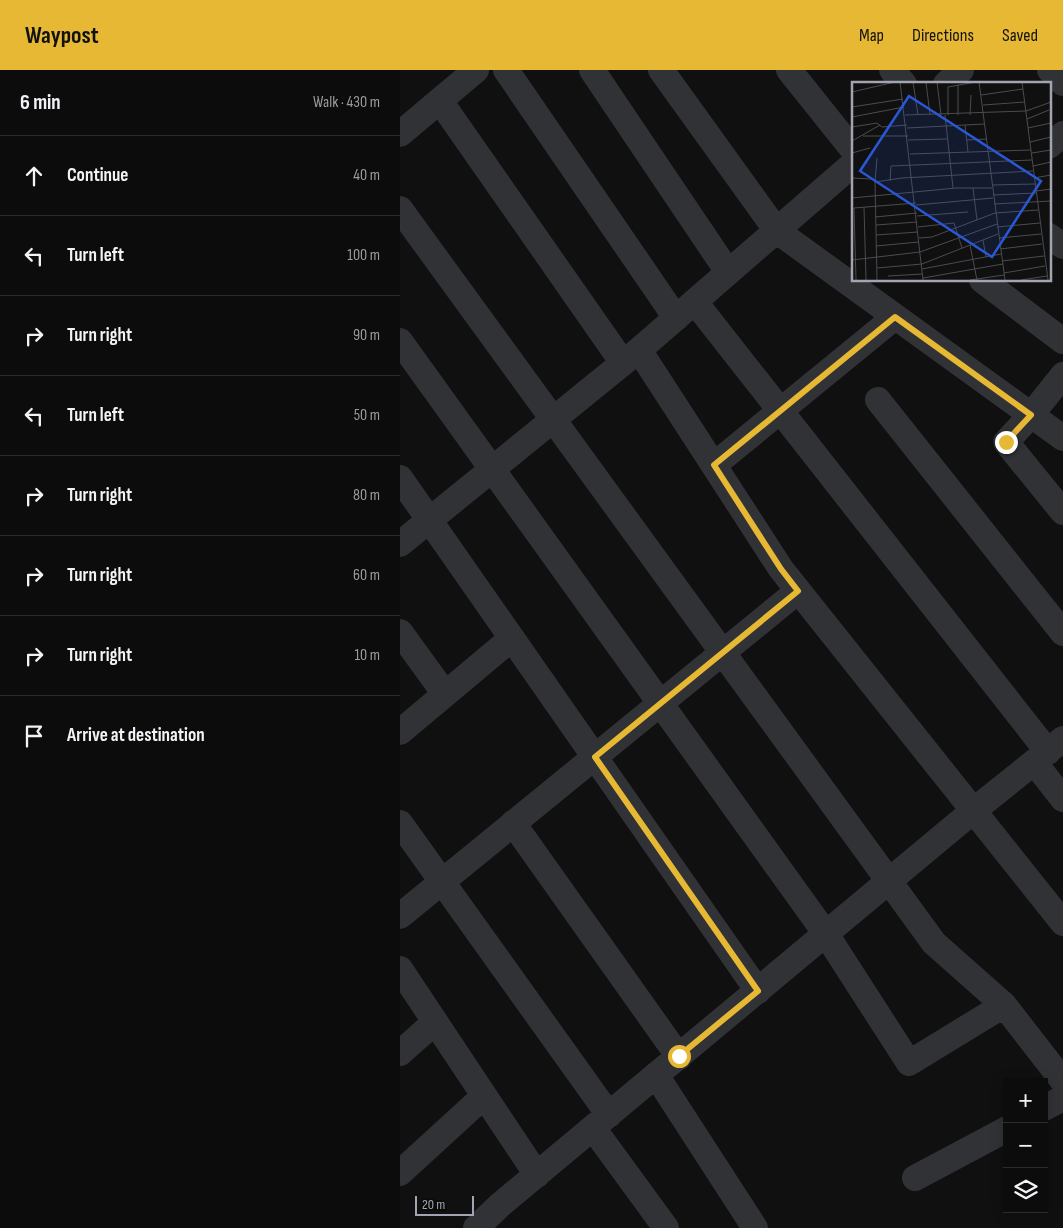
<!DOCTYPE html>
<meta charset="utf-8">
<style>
body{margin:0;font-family:"Sofia Sans Condensed",sans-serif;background:#151516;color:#f1f3f6}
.controls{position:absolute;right:15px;bottom:15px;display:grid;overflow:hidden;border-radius:0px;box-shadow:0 2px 12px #0003}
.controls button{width:45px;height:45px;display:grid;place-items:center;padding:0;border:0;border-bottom:1px solid #2c2c2e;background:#0c0c0d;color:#f1f3f6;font:25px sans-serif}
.scale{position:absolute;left:15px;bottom:12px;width:59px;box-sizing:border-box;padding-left:5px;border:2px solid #a2a5b1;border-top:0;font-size:14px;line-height:18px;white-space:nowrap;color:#a2a5b1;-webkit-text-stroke:4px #0b0b0c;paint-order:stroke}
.stop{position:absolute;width:15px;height:15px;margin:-11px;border:4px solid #e6b833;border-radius:50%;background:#fff}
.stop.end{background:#e6b833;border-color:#fff;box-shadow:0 1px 5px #0008}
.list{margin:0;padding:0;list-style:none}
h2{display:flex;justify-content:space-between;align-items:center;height:65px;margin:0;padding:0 20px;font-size:21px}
h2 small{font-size:16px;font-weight:400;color:#9a9b9d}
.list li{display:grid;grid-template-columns:32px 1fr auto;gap:15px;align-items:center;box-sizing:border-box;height:80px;padding:0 20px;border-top:1px solid #2c2c2e}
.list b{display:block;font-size:19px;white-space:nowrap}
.list em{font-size:16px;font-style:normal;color:#9a9b9d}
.icon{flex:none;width:28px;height:28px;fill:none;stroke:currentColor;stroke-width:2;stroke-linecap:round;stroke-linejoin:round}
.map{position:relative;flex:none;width:663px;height:1158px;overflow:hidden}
header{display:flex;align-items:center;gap:30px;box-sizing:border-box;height:70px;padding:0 25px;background:#e6b833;color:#111}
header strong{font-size:24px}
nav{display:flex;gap:28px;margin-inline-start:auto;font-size:18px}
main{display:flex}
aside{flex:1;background:#0c0c0d}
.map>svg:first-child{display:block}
</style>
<header>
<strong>Waypost</strong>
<nav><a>Map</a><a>Directions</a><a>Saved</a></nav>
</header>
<main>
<aside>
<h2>6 min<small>Walk · 430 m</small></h2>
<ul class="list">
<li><svg class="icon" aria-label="ahead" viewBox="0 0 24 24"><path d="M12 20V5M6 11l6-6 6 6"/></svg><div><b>Continue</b></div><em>40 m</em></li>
<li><svg class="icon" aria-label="left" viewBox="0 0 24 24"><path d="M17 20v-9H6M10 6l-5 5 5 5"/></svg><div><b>Turn left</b></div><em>100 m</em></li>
<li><svg class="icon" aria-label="right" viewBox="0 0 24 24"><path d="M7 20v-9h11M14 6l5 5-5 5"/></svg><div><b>Turn right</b></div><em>90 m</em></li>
<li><svg class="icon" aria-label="left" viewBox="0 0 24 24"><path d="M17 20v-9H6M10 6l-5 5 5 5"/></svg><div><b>Turn left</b></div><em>50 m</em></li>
<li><svg class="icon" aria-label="right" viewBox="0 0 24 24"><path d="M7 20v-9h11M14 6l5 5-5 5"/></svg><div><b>Turn right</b></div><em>80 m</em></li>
<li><svg class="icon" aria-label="right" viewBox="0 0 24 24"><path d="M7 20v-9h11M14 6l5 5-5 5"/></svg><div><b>Turn right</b></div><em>60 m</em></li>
<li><svg class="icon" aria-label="right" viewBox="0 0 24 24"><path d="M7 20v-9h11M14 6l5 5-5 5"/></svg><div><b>Turn right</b></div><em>10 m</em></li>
<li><svg class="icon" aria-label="arrive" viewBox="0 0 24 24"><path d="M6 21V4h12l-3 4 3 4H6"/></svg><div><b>Arrive at destination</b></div></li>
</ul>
</aside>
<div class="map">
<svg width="663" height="1158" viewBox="0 0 663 1158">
<rect width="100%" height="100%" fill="#101011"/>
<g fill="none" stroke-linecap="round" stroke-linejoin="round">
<!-- minor -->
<path stroke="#313236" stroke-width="26" d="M106 0 276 248
M192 0 328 202
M261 0 377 161 663 368
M389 0 453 80
M492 0 504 14
M650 0 663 13
M546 14 561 0
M40 31 223 293
M0 64 76 0
M649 76 663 64
M0 139 534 873 604 935 663 1011
M649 166 663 176
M582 210 663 271
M295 232 648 682
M0 271 426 864 509 993 604 935
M239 280 381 499 663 853
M663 305 631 345 606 372 663 442
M478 330 663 563
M314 395 495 247
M0 408 358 921
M0 474 239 280 453 94
M0 562 45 624
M0 662 112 568
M634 692 663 729
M0 753 209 1045
M113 753 279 987
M0 846 398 521
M0 899 137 1105
M0 983 35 952
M256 1005 355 1158
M644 1038 663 1028
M193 1058 266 1158
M0 1103 84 1026
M515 1108 607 1059
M76 1158 100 1135 573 741 663 669"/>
</g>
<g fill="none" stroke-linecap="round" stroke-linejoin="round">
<!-- route -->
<path stroke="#e6b833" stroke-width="6" d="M279 986 358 921 195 687 398 521 381 499 314 395 495 247 631 345 606 372"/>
</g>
<!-- overview -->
<g transform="translate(452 12)">
<rect width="199" height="199" fill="#101011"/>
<path fill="none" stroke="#4a4c51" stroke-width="1" d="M48 0 71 198M61 0 66 33M74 0 78 33M85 0 89 33M127 0 153 198M170 0 196 198M106 3V33M0 10 43 0M129 13 171 7M131 23 173 20M0 25 51 17M53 33 174 29 199 20M93 33 101 106M96 33V5L124 0M118 33 119 13M0 35 52 25M175 37 197 28M113 43 116 70M0 45 25 41 30 45 55 43M55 46 133 42M176 46 199 41M11 54H56M56 58 95 57M115 58 135 57M0 59 28 43M178 60 199 55M0 71 18 66M180 71 199 68M58 72 179 68M181 84 199 80M0 96 19 97M182 96 199 93M38 99 39 84 180 78M23 100 25 76M140 103 183 102M121 106 125 138M184 109 199 107M141 113 184 111M0 116 104 106H140M142 122 199 119M64 123 141 116M12 125 14 198M65 134 116 130M23 135 65 131M24 143 65 140M66 145 102 141 110 166M145 145 188 141M24 153 66 150M67 156 80 155 143 131 186 128M147 156 189 152M131 158 134 175M118 163 125 198M24 164 67 160M148 167 190 162M0 178 68 170 145 142M150 179 192 174M25 186 70 182 146 152M70 187 149 172M152 191 193 184M36 194 71 192M71 196 151 182M4 198 2 126 64 121M25 198 23 100 50 96 181 89M118 198 152 193M169 198 195 194"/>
<path fill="#2a57d4" fill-opacity="0.15" stroke="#2a57d4" stroke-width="2.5" d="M57 14 189 99 140 175 8 89Z"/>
<rect width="199" height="199" fill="none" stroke="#a2a5b1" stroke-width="2.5"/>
</g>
</svg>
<div class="controls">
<button>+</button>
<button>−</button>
<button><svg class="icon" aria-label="layers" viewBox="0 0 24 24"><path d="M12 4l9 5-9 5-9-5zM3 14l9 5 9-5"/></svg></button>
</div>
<div class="scale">20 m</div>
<div class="stop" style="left:279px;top:986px"></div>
<div class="stop end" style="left:606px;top:372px"></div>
</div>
</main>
